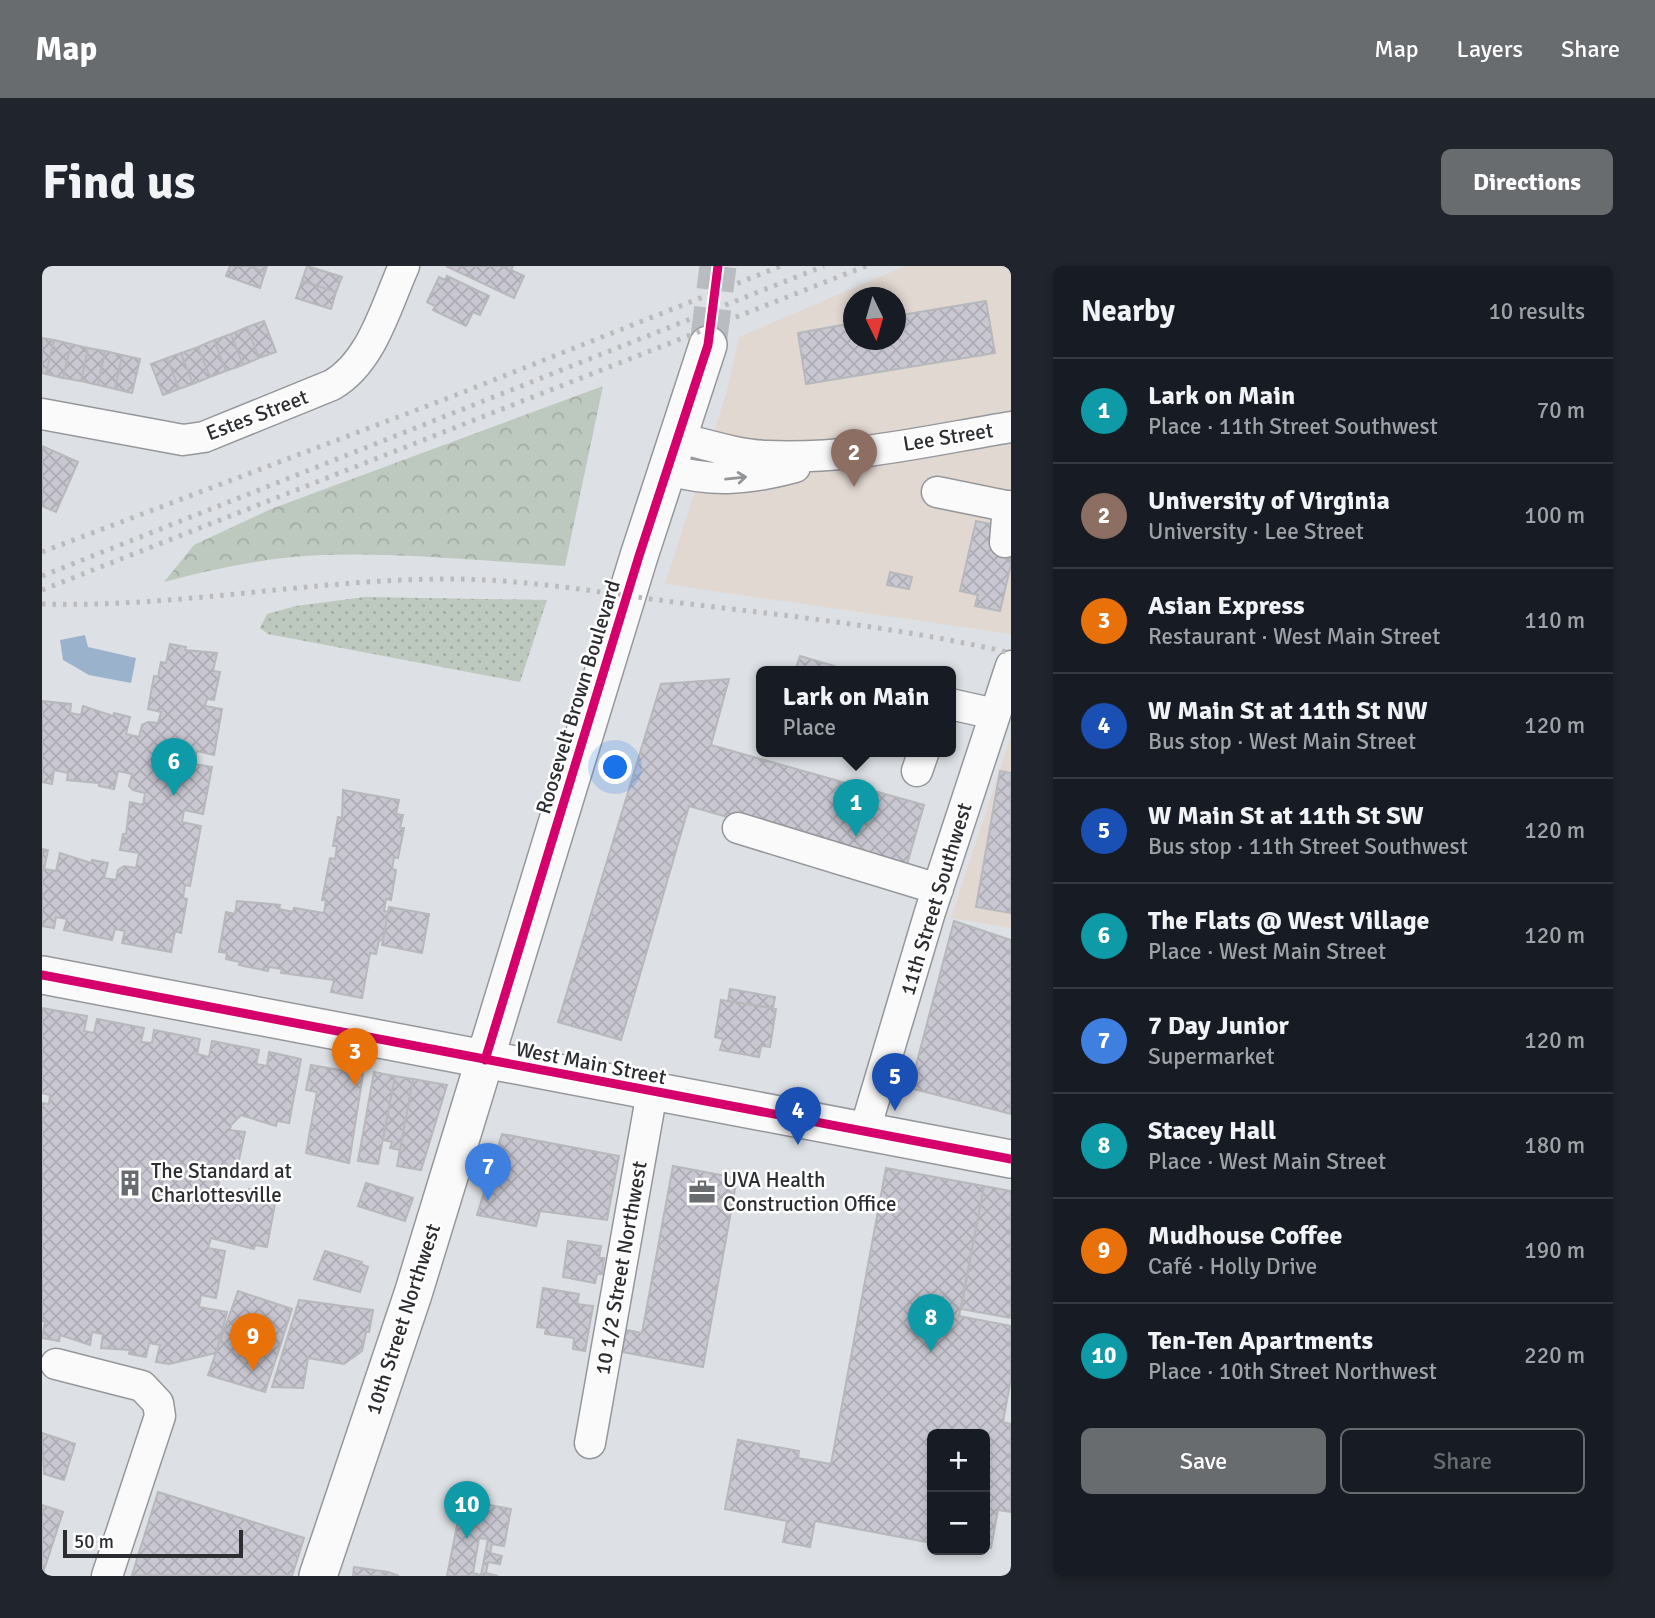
<!DOCTYPE html>
<meta charset="utf-8">
<style>
body{margin:0;font-family:Signika,sans-serif;background:#20242c;color:#f1f3f6}
.controls{position:absolute;right:21px;bottom:21px;display:grid;overflow:hidden;border-radius:10px;box-shadow:0 4px 10px #0003}
.controls button{width:63px;height:63px;display:grid;place-items:center;padding:0;border:0;border-bottom:2px solid #363941;background:#171b24;color:#f1f3f6;font:35px sans-serif}
.compass{position:absolute;left:801px;top:21px;width:63px;height:63px;border-radius:50%;background:#171b24;box-shadow:0 4px 10px #0003;rotate:175deg}
.scale{position:absolute;left:21px;bottom:18px;width:180px;box-sizing:border-box;padding-left:7px;border:4px solid #2b2d30;border-top:0;font-size:19px;line-height:24px;white-space:nowrap;color:#2b2d30;-webkit-text-stroke:5px #fff;paint-order:stroke}
.you{position:absolute;left:574px;top:502px;width:24px;height:24px;margin:-18px;border:5px solid #fff;border-radius:50%;background:#1a73e8;box-shadow:0 0 0 10px #1a73e833}
.badge{display:grid;place-items:center;width:46px;height:46px;border-radius:50%;background:#696c6f;color:#fff;font-size:23px;font-weight:700}
.pin{position:absolute;translate:-50% -58px;filter:drop-shadow(0 2px 4px #0008)}
.pin::after{content:'';position:absolute;top:37px;width:24px;height:21px;background:inherit;clip-path:polygon(0 0,100% 0,50% 100%)}
.popup{position:absolute;left:714px;top:400px;width:200px;height:91px;box-sizing:border-box;display:grid;place-content:center;border-radius:10px;background:#171b24;filter:drop-shadow(0 2px 5px #0005);font-size:23px;white-space:nowrap;color:#9ea1a6}
.popup b{font-size:26px;color:#f1f3f6}
.popup::after{content:'';position:absolute;left:50%;top:100%;margin-left:-14px;border:14px solid transparent;border-top-color:#171b24}
.list{margin:0;padding:0;list-style:none}
h2{display:flex;justify-content:space-between;align-items:center;height:91px;margin:0;padding:0 28px;font-size:30px}
h2 small{font-size:23px;font-weight:400;color:#9ea1a6}
.list li{display:grid;grid-template-columns:46px 1fr auto;gap:21px;align-items:center;box-sizing:border-box;height:105px;padding:0 28px;border-top:2px solid #363941}
.list b{display:block;font-size:26px;white-space:nowrap}
.list p{margin:0;font-size:23px;white-space:nowrap;color:#9ea1a6}
.list em{font-size:23px;font-style:normal;color:#9ea1a6}
.actions{display:flex;gap:14px;padding:21px 28px}
.actions a{flex:1;padding:16px 0;border:2px solid #696c6f;border-radius:10px;text-align:center;font-size:24px;color:#696c6f}
.actions .main{background:#696c6f;color:#fff}
.map{position:relative;flex:none;width:969px;height:1310px;overflow:hidden;border-radius:10px}
header{display:flex;align-items:center;gap:42px;box-sizing:border-box;height:98px;padding:0 35px;background:#696c6f;color:#fff}
header strong{font-size:33px}
nav{display:flex;gap:38px;margin-inline-start:auto;font-size:24px}
.intro{display:flex;align-items:center;justify-content:space-between;box-sizing:border-box;height:168px;padding:0 42px}
h1{margin:0;font-size:49px}
.button{padding:18px 32px;border-radius:10px;background:#696c6f;color:#fff;font-size:24px;font-weight:700}
main{display:flex;gap:42px;padding:0 42px}
aside{flex:1;background:#171b24;border-radius:10px;box-shadow:0 4px 10px #0003}
.map>svg:first-child{display:block}
</style>
<header>
<strong>Map</strong>
<nav><a>Map</a><a>Layers</a><a>Share</a></nav>
</header>
<div class="intro"><h1>Find us</h1><a class="button">Directions</a></div>
<main>
<div class="map">
<svg width="969" height="1310" viewBox="0 0 969 1310">
<defs>
<pattern id="grass-dots" width="8" height="8" patternUnits="userSpaceOnUse" patternTransform="scale(1.75)"><rect width="8" height="8" fill="#bdc8be"/><path d="M2 2h.1M6 6h.1" fill="none" stroke="#a3aca4" stroke-width="1.8" stroke-linecap="round"/></pattern>
<pattern id="forest-crowns" width="20" height="18" patternUnits="userSpaceOnUse" patternTransform="scale(1.75)"><rect width="20" height="18" fill="#bdc8be"/><path d="M2 6a3 3 0 1 1 6 0M12 15a3 3 0 1 1 6 0" fill="none" stroke="#a3aca4"/></pattern>
<pattern id="building-cross-hatch" width="8" height="8" patternUnits="userSpaceOnUse" patternTransform="scale(1.75)"><rect width="8" height="8" fill="#c9c8d2"/><path d="M0 0l8 8M0 8l8-8" fill="none" stroke="#adacb5"/></pattern>
</defs>
<rect width="100%" height="100%" fill="#dde0e4"/>
<!-- education -->
<path fill="#e2d8d2" fill-rule="evenodd" d="M863 0H969V368L623 318 685 125 697 71ZM811 32H853V74H811Z
M969 470V662L909 652Z"/>
<!-- grass -->
<path fill="url(#grass-dots)" d="M323 331 505 334 478 416 226 368 218 362 225 348 254 340Z"/>
<!-- forest -->
<path fill="url(#forest-crowns)" d="M561 120 523 300C442 295 360 286 279 289 226 291 172 303 122 316L152 279 229 243Z"/>
<!-- water -->
<path fill="#9bb2cc" d="M43 369 46 381 94 392 89 417 47 409 21 394 18 374Z"/>
<!-- building -->
<path fill="url(#building-cross-hatch)" stroke="#b7b8bb" stroke-width="2" fill-rule="evenodd" d="M188 0H207L223 6 218 22 184 10Z
M207 0H225L223 6Z
M265 0 300 11 294 26 260 15Z
M404 0H471L469 4 482 10 472 32Z
M405 10 447 30 438 49 431 46 424 60 391 44 393 40 385 36 397 11 403 14Z
M260 15 294 26 289 43 254 32Z
M944 35 953 87 764 118 756 67 811 57V74H853V50Z
M222 55 234 86 217 92 205 61Z
M205 61 217 92 201 99 189 68Z
M189 68 201 99 184 105 172 74Z
M0 72 12 74 4 108 0 107Z
M12 74 29 78 21 112 4 108Z
M172 74 184 105 168 111 156 81Z
M29 78 46 82 39 115 21 112Z
M156 81 168 111 151 118 139 87Z
M46 82 63 85 56 119 39 115Z
M63 85 80 89 73 123 56 119Z
M139 87 151 118 137 123 125 92Z
M80 89 98 93 90 127 73 123Z
M125 92 137 123 121 129 109 98Z
M0 180 36 196 14 246 0 240Z
M934 255 953 259 969 277V298L958 345 933 340 936 329 918 325Z
M848 306 870 311 867 323 845 319Z
M128 378 144 381 143 384 175 387 171 405 178 406 172 434 165 433 163 440 180 443 172 489 155 485 152 498 170 501 161 548 142 544 140 556 159 560 148 620 143 619 141 632 145 633 139 667 133 665 129 686 80 677 83 665 73 663 70 674 22 664 25 653 14 651 12 662 0 660V583L6 584 2 603 14 605 18 587 49 597 50 594 66 597 62 612 74 614 76 604 82 600 94 602 97 587 78 584 81 568H84L88 536 101 539 103 527 91 524 87 520 90 508 76 505 72 523 57 520V517L25 514 26 507 12 504 10 518 0 516V435L29 438 28 447 39 449 41 440 71 450 72 447 88 451 84 468 97 471 100 459 106 456 116 457 119 446 106 443 112 410 116 411 119 396 124 397Z
M758 390 809 405H753Z
M687 413 669 479 882 539 864 602 647 540 579 774 516 756 619 418Z
M958 505 969 507V647L934 641Z
M301 524 357 534 354 548 361 549 358 562H362L356 592 352 591 350 603 354 604 349 634 344 633 342 645 346 646 341 675 337 674 334 688 328 687 320 732 289 726 292 714 239 707 240 703 227 701 226 705 197 699 198 696 184 693 185 687 177 686 184 646 193 648 195 635 238 639 237 643 251 646 252 642 282 647 284 634H280L288 592 293 593 295 580H291L296 551 300 552Z
M347 641 387 648 380 687 340 679Z
M912 655 969 674V848L868 822Z
M688 723 733 731 731 742 686 735Z
M679 734 734 743 728 781 719 780 717 791 678 784 681 773 673 771Z
M0 742 45 750 42 765 52 767 55 753 102 762 99 776 110 777 112 764 158 773 155 788 167 791 170 775 217 784 214 798 225 800 227 786 259 793 247 857 235 855 234 860 199 849 189 859 188 864 203 866 193 912 178 909 176 922 206 927 207 923 222 926 221 930 234 932 225 981 213 979 212 983 169 972 166 982 183 985 174 1032 159 1029 157 1041 185 1046 174 1087 127 1098 114 1096 118 1079 107 1077 104 1091 87 1088 88 1084 59 1082 61 1068 50 1066 48 1079 18 1069 17 1075 0 1072 3 1055H0V837L7 838 8 829 0 827Z
M269 799 321 808 307 897 264 887 275 826 264 824Z
M332 806 353 810 336 898 316 895Z
M353 810 371 813 358 884 348 882 350 876 341 874Z
M371 813 405 819 379 904 355 900Z
M460 868 577 890 565 954 498 945 494 960 435 949Z
M631 900 695 912 661 1101 580 1086 584 1064 600 1067Z
M844 902 942 920 917 1050 969 1060V1112L961 1156 969 1158V1246L956 1244 949 1282 943 1280V1168H890V1277L773 1255 768 1281 741 1276 745 1255 683 1243 696 1174 757 1185 756 1192 789 1198Z
M324 917 371 932 363 955 316 940Z
M942 920 969 925V1052L919 1043Z
M526 975 559 980 557 992H562L560 1008H555L553 1017 521 1011Z
M283 985 320 996 319 998 326 1001 318 1026 272 1013Z
M501 1022 537 1028 535 1038 551 1040 543 1085 531 1083 532 1072 503 1068 504 1062 495 1061Z
M196 1025 250 1043 223 1126 166 1109Z
M257 1034 331 1044 327 1066H324L320 1085 302 1098 266 1092 261 1122 230 1121Z
M0 1167 33 1178 22 1214 2 1208Z
M116 1226 262 1272 250 1310 90 1309Z
M420 1234 469 1243 462 1280 450 1278 448 1287 460 1290 458 1298 446 1296 444 1307 456 1310H405ZM437 1272 446 1273 439 1309 431 1307Z
M0 1239 21 1246 0 1310Z
M312 1301 346 1306 357 1310H311Z"/>
<g fill="none" stroke-linecap="round" stroke-linejoin="round">
<!-- major-tunnel -->
<path stroke="#b9bcc0" stroke-width="37" stroke-dasharray="37 18" stroke-linecap="butt" d="M666 79 676 0"/>
<!-- minor casing -->
<g stroke="#95979a" stroke-width="33">
<path id="minor" d="M0 148 141 174 162 171 290 119C330 96 344 40 362 0
M637 172C666 179 696 189 725 190 807 194 889 174 969 161
M627 204C672 217 708 213 753 201
M895 226 969 241
M963 276 966 240
M908 438 953 448
M875 505 882 485
M696 562 896 623
M822 867 888 646 969 400
M14 1098 100 1120 116 1137 118 1150 65 1310
M548 1177 610 826"/>
</g>
<!-- major casing -->
<g stroke="#95979a" stroke-width="40">
<path id="major" d="M0 709 969 893
M276 1310 371 1028 597 290 666 79"/>
</g>
<!-- minor -->
<use href="#minor" stroke="#fafafb" stroke-width="30"/>
<!-- major -->
<use href="#major" stroke="#fafafb" stroke-width="37"/>
<!-- rail -->
<path stroke="#bbbbbd" stroke-width="5" stroke-dasharray="3.5 7" stroke-linecap="butt" d="M0 286 414 129 739 0
M0 310 782 0
M0 324 824 0
M0 338C136 342 271 313 407 313 484 313 562 327 639 337 749 350 861 362 969 387"/>
<!-- cycleway casing -->
<g stroke="#fff" stroke-width="13">
<path id="cycleway" d="M0 709 969 893
M443 794 597 290 666 79 676 0"/>
</g>
<!-- cycleway -->
<use href="#cycleway" stroke="#d6006c" stroke-width="9"/>
</g>
<!-- one-way arrows -->
<defs><path id="oneway-shaft" d="M-6 0H5M1.5-3L5.5 0L1.5 3" fill="none" stroke-width="1.6" stroke-linecap="round" stroke-linejoin="round" transform="scale(1.75)"/></defs>
<use stroke="#929496" href="#oneway-shaft" transform="translate(694 212) rotate(-6)"/>
<!-- icons -->
<defs>
<g id="building-bare" transform="scale(2.1)"><path d="M-4-6H4V6H1V3H-1V6H-4ZM-2.5-4.3h1.7v1.8h-1.7ZM.8-4.3h1.7v1.8H.8ZM-2.5-1h1.7V.8h-1.7ZM.8-1h1.7V.8H.8Z" fill="#696c6f" stroke="#fff" stroke-width="2.5" paint-order="stroke"/></g>
<g id="office-bare" transform="scale(2.1)"><path d="M-6-3h4V-5.5h4V-3h4V5H-6ZM-1-4.5V-3h2v-1.5ZM-6 0V1H6V0Z" fill="#696c6f" stroke="#fff" stroke-width="2.5" paint-order="stroke"/></g>
</defs>
<g fill-rule="evenodd">
<use href="#building-bare" x="88" y="917"/>
<use href="#office-bare" x="660" y="926"/>
</g>
<g text-anchor="middle" stroke-width="5" stroke-linejoin="round" paint-order="stroke">
<!-- street labels -->
<g font-size="21" fill="#2b2d30" stroke="#fff">
<text transform="translate(215 149) rotate(-21)" y="7">Estes Street</text>
<text transform="translate(906 171) rotate(-9)" y="7">Lee Street</text>
<text transform="translate(536 431) rotate(-73)" y="7">Roosevelt Brown Boulevard</text>
<text transform="translate(894 633) rotate(-73)" y="7">11th Street Southwest</text>
<text transform="translate(549 797) rotate(11)" y="7">West Main Street</text>
<text transform="translate(579 1002) rotate(-80)" y="7">10 1/2 Street Northwest</text>
<text transform="translate(361 1053) rotate(-72)" y="7">10th Street Northwest</text>
</g>
<!-- poi labels -->
<g font-size="21" fill="#2b2d30" stroke="#fff" text-anchor="start">
<text x="109" y="912">The Standard at<tspan x="109" dy="24">Charlottesville</tspan></text>
<text x="681" y="921">UVA Health<tspan x="681" dy="24">Construction Office</tspan></text>
</g>
</g>
</svg>
<div class="controls">
<button>+</button>
<button>−</button>
</div>
<svg class="compass" viewBox="-18 -18 36 36"><path d="M0-13l5 13h-10z" fill="#e53935"/><path d="M0 13l5-13h-10z" fill="#9ea1a6"/></svg>
<div class="scale">50 m</div>
<div class="you"></div>
<div class="pin badge" style="left:814px;top:571px;background:#0f9aa8">1</div>
<div class="popup"><b>Lark on Main</b>Place</div>
<div class="pin badge" style="left:812px;top:221px;background:#8d6e63">2</div>
<div class="pin badge" style="left:313px;top:820px;background:#e8710a">3</div>
<div class="pin badge" style="left:756px;top:879px;background:#1a4fb4">4</div>
<div class="pin badge" style="left:853px;top:845px;background:#1a4fb4">5</div>
<div class="pin badge" style="left:132px;top:530px;background:#0f9aa8">6</div>
<div class="pin badge" style="left:446px;top:935px;background:#3f7fe0">7</div>
<div class="pin badge" style="left:889px;top:1086px;background:#0f9aa8">8</div>
<div class="pin badge" style="left:211px;top:1105px;background:#e8710a">9</div>
<div class="pin badge" style="left:425px;top:1273px;background:#0f9aa8">10</div>
</div>
<aside>
<h2>Nearby<small>10 results</small></h2>
<ul class="list">
<li><span class="badge" style="background:#0f9aa8">1</span><div><b>Lark on Main</b><p>Place · 11th Street Southwest</p></div><em>70 m</em></li>
<li><span class="badge" style="background:#8d6e63">2</span><div><b>University of Virginia</b><p>University · Lee Street</p></div><em>100 m</em></li>
<li><span class="badge" style="background:#e8710a">3</span><div><b>Asian Express</b><p>Restaurant · West Main Street</p></div><em>110 m</em></li>
<li><span class="badge" style="background:#1a4fb4">4</span><div><b>W Main St at 11th St NW</b><p>Bus stop · West Main Street</p></div><em>120 m</em></li>
<li><span class="badge" style="background:#1a4fb4">5</span><div><b>W Main St at 11th St SW</b><p>Bus stop · 11th Street Southwest</p></div><em>120 m</em></li>
<li><span class="badge" style="background:#0f9aa8">6</span><div><b>The Flats @ West Village</b><p>Place · West Main Street</p></div><em>120 m</em></li>
<li><span class="badge" style="background:#3f7fe0">7</span><div><b>7 Day Junior</b><p>Supermarket</p></div><em>120 m</em></li>
<li><span class="badge" style="background:#0f9aa8">8</span><div><b>Stacey Hall</b><p>Place · West Main Street</p></div><em>180 m</em></li>
<li><span class="badge" style="background:#e8710a">9</span><div><b>Mudhouse Coffee</b><p>Café · Holly Drive</p></div><em>190 m</em></li>
<li><span class="badge" style="background:#0f9aa8">10</span><div><b>Ten-Ten Apartments</b><p>Place · 10th Street Northwest</p></div><em>220 m</em></li>
</ul>
<div class="actions"><a class="main">Save</a><a>Share</a></div>
</aside>
</main>
